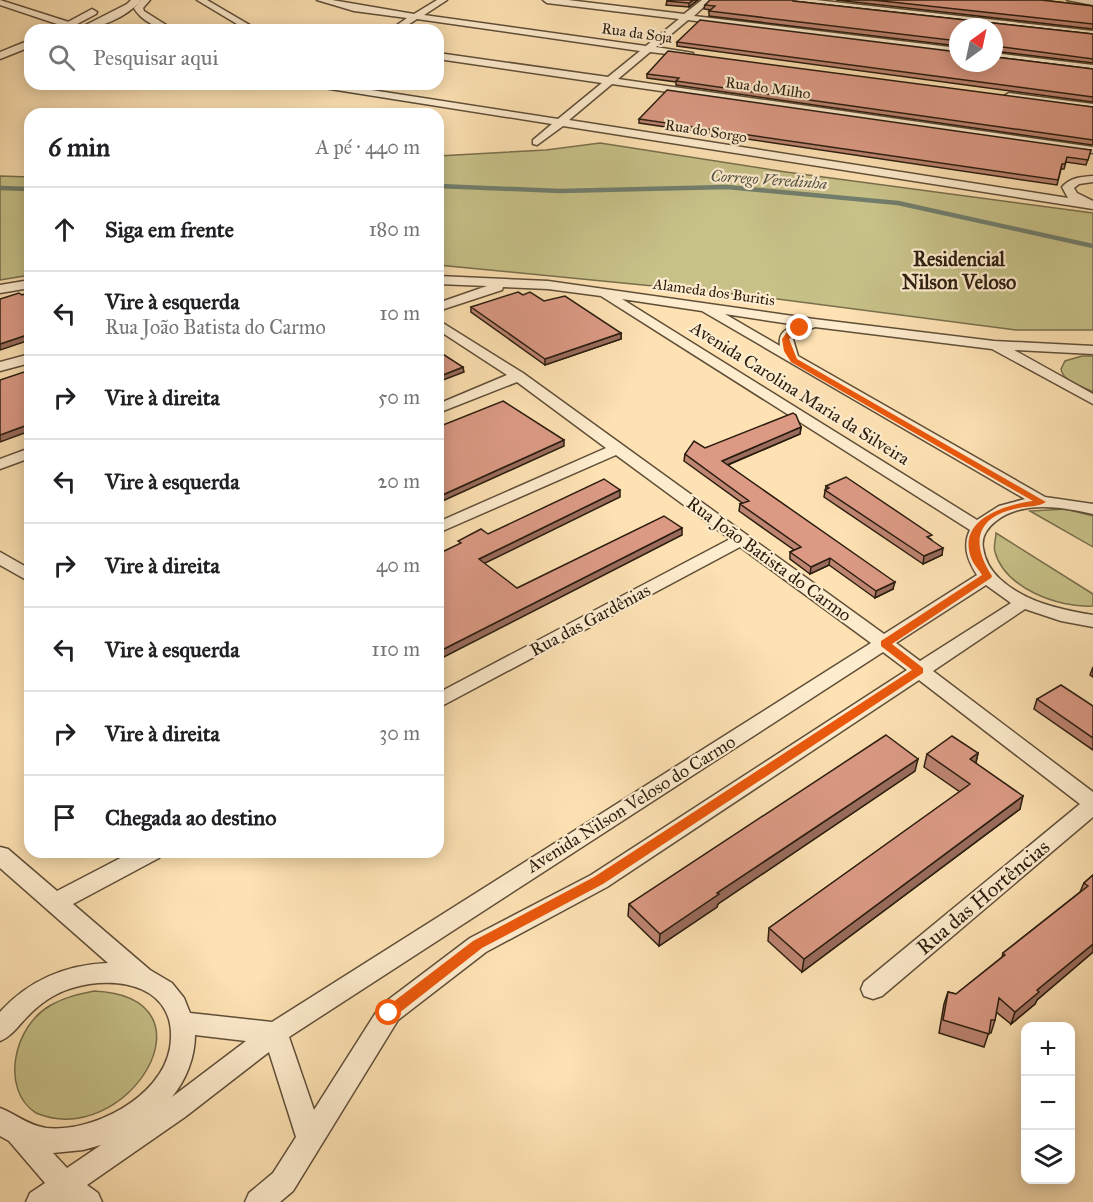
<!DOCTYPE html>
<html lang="pt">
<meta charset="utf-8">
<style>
body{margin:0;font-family:"IM FELL Great Primer",serif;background:#f6f6f6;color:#202124}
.controls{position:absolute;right:18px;bottom:18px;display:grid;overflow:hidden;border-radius:12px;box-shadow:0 3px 15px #0003}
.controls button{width:54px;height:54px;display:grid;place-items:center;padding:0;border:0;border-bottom:2px solid #e0e0e0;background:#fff;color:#202124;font:30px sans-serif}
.compass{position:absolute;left:949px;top:18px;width:54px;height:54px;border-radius:50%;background:#fff;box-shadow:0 3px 15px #0003;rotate:33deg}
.stop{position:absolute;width:18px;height:18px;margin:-14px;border:4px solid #ea580c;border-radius:50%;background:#fff}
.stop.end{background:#ea580c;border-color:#fff;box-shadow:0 2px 6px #0008}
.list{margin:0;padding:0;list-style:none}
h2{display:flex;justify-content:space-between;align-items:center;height:78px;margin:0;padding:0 24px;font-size:26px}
h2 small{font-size:20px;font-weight:400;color:#757577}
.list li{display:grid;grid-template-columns:39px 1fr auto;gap:18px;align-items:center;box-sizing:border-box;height:84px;padding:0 24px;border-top:2px solid #e0e0e0}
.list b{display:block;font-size:22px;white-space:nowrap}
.list p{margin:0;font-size:20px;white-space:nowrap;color:#757577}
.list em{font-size:20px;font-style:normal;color:#757577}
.icon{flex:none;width:33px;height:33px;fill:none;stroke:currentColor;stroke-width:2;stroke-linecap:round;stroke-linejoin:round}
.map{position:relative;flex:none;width:1093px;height:1202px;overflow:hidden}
.search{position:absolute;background:#fff;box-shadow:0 3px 15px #0003;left:24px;top:24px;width:420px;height:66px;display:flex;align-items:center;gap:15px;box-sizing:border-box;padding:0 21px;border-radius:18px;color:#757577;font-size:22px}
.panel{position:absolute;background:#fff;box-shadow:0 3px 15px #0003;left:24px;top:108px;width:420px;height:750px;border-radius:18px}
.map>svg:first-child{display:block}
</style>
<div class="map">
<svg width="1093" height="1202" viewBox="0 0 1093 1202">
<rect width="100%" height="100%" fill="#fee2b3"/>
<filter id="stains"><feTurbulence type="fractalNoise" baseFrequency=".00333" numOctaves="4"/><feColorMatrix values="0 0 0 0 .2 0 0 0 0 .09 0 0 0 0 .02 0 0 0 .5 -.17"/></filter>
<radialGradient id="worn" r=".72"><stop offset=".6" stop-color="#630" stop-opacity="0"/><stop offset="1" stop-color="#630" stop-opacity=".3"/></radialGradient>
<!-- green -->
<path fill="#c7c188" stroke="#786f4c" stroke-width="1.5" d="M600 143 786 172 1093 213V330H1016L755 296 438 265V156L546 150Z
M0 176 30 177V275L0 280Z
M1082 356H1093V392C1082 386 1063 382 1061 369L1065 361Z
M1066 509 1093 516V547L1030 511Z
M996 533 1093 594V606C1058 608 1005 588 995 552 993 546 996 539 996 533Z
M94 991C223 997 127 1151 36 1113 0 1090 13 1026 51 1005 65 997 79 994 94 991Z"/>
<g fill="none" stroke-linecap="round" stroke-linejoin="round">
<!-- stream -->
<path stroke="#717e6d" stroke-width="4.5" d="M438 186 560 191 727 187 898 203 1093 246
M0 188 30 189"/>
<!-- minor casing -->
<g stroke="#5f4e38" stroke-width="3">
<path id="minor" d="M0 0 72 23 73 25 66 27 0 5Z
M141 0H150L143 8 144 11 174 30C160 30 141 21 134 8Z
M197 0H207L258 30H247Z
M317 0H332L414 14 437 0H447L424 15 646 46 679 19 547 3 543 0H568L684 14 702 0H711L694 16 958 48V54L688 20 656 47 693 53V57L650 52 618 79 1093 147V153L612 84 569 120 1068 198 1062 187C1071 177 1081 177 1093 176V182L1079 184 1074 188 1077 193 1093 201V209L563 126 537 145 533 144V140L552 124 311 86 309 84H333L558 119 602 83 438 59V53L608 77 640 51 417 19 400 30H390L407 18 354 11Z
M789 0H816L1093 31V37L793 3Z
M1067 0H1093V5Z
M994 53 1093 65V71L994 59Z
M1009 93 1093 104V110L1005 98 1004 96Z
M438 276 548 281 814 319 994 341 1093 346V354L1014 350 1093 394V404L992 349 815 327 795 336 793 339 798 356 1045 497 1093 504V514C1062 507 1023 500 996 521 987 528 981 537 983 548 985 561 991 571 1000 579 1025 602 1061 610 1093 615V627L1061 621 1025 609 933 671 1093 792V817L882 996 873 999 864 996 861 989 864 982 1080 804 919 680 607 887 486 952 398 1020 293 1191 280 1202H245L249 1193 273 1173 296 1137 269 1052 185 1117 87 1185 98 1193 102 1202H26L30 1193 45 1183 9 1141 0 1136V1108C16 1114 27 1125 46 1128 92 1133 161 1098 170 1048 180 986 118 974 72 988 55 993 39 1004 27 1017 18 1026 12 1036 0 1041V1012C29 980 65 965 108 963L0 868V847L8 849 57 891 132 852H162L159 858 73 904 150 970 172 983 184 998 190 1013 272 1022 871 643 740 547 438 708V693L730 539 616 455 438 533V522L606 448 517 382 438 413V404L507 375 438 330V320L523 373 884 634 977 575C968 561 962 546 970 530L601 296 548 289 503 287 502 290 438 311V303L487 286 438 284ZM622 299 702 311 1025 499 999 506 977 520ZM725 314 797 325C786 329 778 332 780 346ZM986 585 1011 603 920 661 896 643ZM883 652 907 670 591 875 470 938 380 1006 314 1110 289 1037ZM195 1035 246 1041 172 1097C186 1080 195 1057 195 1035ZM101 1145 67 1168 53 1153 83 1150Z
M30 280V288L0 293V285Z
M30 354V363L0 371V362Z
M30 448V458L0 469V459Z
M0 552 30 569V582L0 565Z"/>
</g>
<!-- tertiary casing -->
<g stroke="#5f4e38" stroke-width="3">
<path id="tertiary" d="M131 0H141C128 17 96 30 76 30L127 4Z
M92 9 97 12 96 14 66 30H53Z
M30 40V47L0 59V52Z"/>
</g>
<!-- minor -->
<use href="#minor" fill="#feecce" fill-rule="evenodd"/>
<!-- tertiary -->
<use href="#tertiary" fill="#feecce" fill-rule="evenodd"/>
</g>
<!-- wall -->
<path fill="#bd8472" stroke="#2a1d0f" stroke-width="1.5" d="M698 0 689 7 666 5 667 1Z
M836 0H1041L1093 6V29Z
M793 1 1093 34V63L994 51V27H958V46L709 16V11L711 10 704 9 705 5Z
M677 42 995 57 1093 69V102L677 46Z
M647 74 1093 107V143L1092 145 676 85V82L647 78Z
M639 119 1091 150 1086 165 1066 162 1064 169H1061L1057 185 639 123Z
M523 295 544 301 621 333V339L545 365 471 312V307Z
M801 427 800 434 728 465 893 589 875 598 829 565 810 574 790 559V552L794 550 739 511 740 504 742 503 684 461 685 454 705 448Z
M826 486 931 539 942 555 923 564 824 497Z
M1093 667V677L1090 675Z
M1037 699 1093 706V750L1034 709Z
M978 753 976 763 1020 809 802 972 768 941 769 928 960 792 924 767 927 754Z
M915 771 718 904 717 907 659 946 628 916 629 904Z
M1093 875V952L1037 1000 1035 1004 1011 1024 996 1012 995 1020 991 1033 989 1032 984 1047 939 1033 944 1004 948 992 956 994 1002 957 1003 953 1080 892 1084 883Z"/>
<!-- shaded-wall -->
<path fill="#9a6c5d" stroke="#2a1d0f" stroke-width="1.5" d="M693 0H698L689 7V3Z
M621 333V339L545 365V359Z
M30 334V340L0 350V344Z
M463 367 464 372 438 382V377Z
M30 424V431L0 442V435Z
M801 427 800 434 722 467V461Z
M564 440V446L438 503V497Z
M620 490V497L479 566V559Z
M682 528V535L438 660V652Z
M943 548 942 555 923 564 924 556Z
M830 558 829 565 810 574 811 567Z
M895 582 893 589 875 598 876 591Z
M978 753 975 766 970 759Z
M918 759 915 771 718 904 717 907 659 946 660 934 717 893Z
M1023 796 1020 809 802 972 804 959Z
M1093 944V952L1037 1000 1035 1004 1011 1024 1015 1012 1037 990Z"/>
<!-- building -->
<path fill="#dc9a85" stroke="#2a1d0f" stroke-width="1.5" d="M667 0H693L689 3 667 1Z
M710 0H792L793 1 1093 34V59L995 46 994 47V27H958V41L709 11 715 6 705 5Z
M873 0H1041L1093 6V24Z
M700 20 958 52V63H994V54L995 57 1093 69V97L677 42Z
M668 51 1093 107V140L676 81 679 78 647 74Z
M667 90 1091 150 1088 160 1067 157 1065 164H1062L1058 180 639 119Z
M30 292V334L0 344V299L19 293 22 295Z
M518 292 523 295 530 292 544 301 565 296 621 333 545 359 471 307Z
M438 351 463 367 438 377Z
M30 370V424L0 435V380Z
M503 401 564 440 438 497V427Z
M793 413 796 415 801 427 722 461 895 582 876 591 830 558 811 567 790 552 801 547 740 504 749 501 685 454 694 441 705 448Z
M846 477 932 535 927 537 943 548 924 556 825 490 829 488 826 486Z
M604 479 620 490 479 559 517 588 664 516 682 528 438 652V554L461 543 458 541 481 529 488 534Z
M1061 685 1093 706V738L1037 699Z
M886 735 918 759 717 893 719 894 660 934 629 904Z
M952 736 978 753 970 759 1023 796 804 959 769 928 970 784 927 754Z
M1093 875V944L1037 990 1039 992 1015 1012 999 998 995 1020H991L989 1034 943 1020 948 992 956 994 1005 955 1003 953 1088 886 1084 883Z"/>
<!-- route -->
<path fill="#ea580c" d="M797 326 803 328 789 339 797 359 1046 502C1039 507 1028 506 1019 508 976 516 970 542 992 576L991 578 892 644 923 668V673L603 884 482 948 394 1017H384L382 1013 384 1009 473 941 594 877 912 670 881 646V641L982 575C979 570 974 565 972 560 955 520 1004 505 1033 501L791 362 784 351 782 339 787 332Z"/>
<g text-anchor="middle" stroke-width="4.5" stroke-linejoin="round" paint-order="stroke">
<!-- far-street labels -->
<g font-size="15" fill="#2a1d0f" stroke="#feecce">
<text transform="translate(637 33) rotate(8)" y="5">Rua da Soja</text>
<text transform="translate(768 88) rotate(8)" y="5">Rua do Milho</text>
<text transform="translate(706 131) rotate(9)" y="5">Rua do Sorgo</text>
<text transform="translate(714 292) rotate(8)" y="5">Alameda dos Buritis</text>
</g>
<!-- far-water labels -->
<g font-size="16" font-style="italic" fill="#535546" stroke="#feecce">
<text transform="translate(769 179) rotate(4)" y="6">Corrego Veredinha</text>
</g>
<!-- street labels -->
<g font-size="18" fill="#2a1d0f" stroke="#feecce">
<text transform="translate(800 393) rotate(32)" y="6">Avenida Carolina Maria da Silveira</text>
<text transform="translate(769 559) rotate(36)" y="6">Rua João Batista do Carmo</text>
<text transform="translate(590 620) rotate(-28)" y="6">Rua das Gardênias</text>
<text transform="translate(631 804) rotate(-32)" y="6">Avenida Nilson Veloso do Carmo</text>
</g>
<!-- far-district labels -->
<g font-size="20" font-weight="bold" fill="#2a1d0f" stroke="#feecce">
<text x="959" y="266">Residencial<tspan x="959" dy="23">Nilson Veloso</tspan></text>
</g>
<!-- near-street labels -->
<g font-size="21" fill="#2a1d0f" stroke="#feecce">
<text transform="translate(983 897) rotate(-40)" y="7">Rua das Hortências</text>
</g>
</g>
<rect width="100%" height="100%" filter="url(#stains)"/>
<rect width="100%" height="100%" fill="url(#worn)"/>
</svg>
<div class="controls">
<button>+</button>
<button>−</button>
<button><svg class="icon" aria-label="layers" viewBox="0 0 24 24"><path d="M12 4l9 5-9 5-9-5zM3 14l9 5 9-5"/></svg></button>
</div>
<svg class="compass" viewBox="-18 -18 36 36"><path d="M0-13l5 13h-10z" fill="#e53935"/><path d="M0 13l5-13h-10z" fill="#757577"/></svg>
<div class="stop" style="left:389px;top:1013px"></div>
<div class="stop end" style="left:800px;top:328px"></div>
<div class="search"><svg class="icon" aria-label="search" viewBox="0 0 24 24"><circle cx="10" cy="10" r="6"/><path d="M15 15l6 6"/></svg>Pesquisar aqui</div>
<section class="panel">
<h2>6 min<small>A pé · 440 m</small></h2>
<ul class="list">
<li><svg class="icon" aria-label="ahead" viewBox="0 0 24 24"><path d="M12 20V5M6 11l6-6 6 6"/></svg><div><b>Siga em frente</b></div><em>180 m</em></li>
<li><svg class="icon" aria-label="left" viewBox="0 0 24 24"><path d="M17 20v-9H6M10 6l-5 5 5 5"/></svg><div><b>Vire à esquerda</b><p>Rua João Batista do Carmo</p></div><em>10 m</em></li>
<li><svg class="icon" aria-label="right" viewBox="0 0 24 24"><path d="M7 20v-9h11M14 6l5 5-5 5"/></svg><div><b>Vire à direita</b></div><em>50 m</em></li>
<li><svg class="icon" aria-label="left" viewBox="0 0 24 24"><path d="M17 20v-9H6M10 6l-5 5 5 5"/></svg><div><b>Vire à esquerda</b></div><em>20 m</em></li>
<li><svg class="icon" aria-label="right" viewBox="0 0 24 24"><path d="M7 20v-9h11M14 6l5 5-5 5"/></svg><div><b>Vire à direita</b></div><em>40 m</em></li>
<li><svg class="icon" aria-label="left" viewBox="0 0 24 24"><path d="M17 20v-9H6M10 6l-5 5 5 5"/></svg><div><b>Vire à esquerda</b></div><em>110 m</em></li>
<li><svg class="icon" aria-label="right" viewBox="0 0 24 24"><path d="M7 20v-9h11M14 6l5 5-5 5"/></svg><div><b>Vire à direita</b></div><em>30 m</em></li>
<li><svg class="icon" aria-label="arrive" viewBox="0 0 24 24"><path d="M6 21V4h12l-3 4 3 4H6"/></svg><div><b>Chegada ao destino</b></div></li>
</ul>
</section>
</div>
